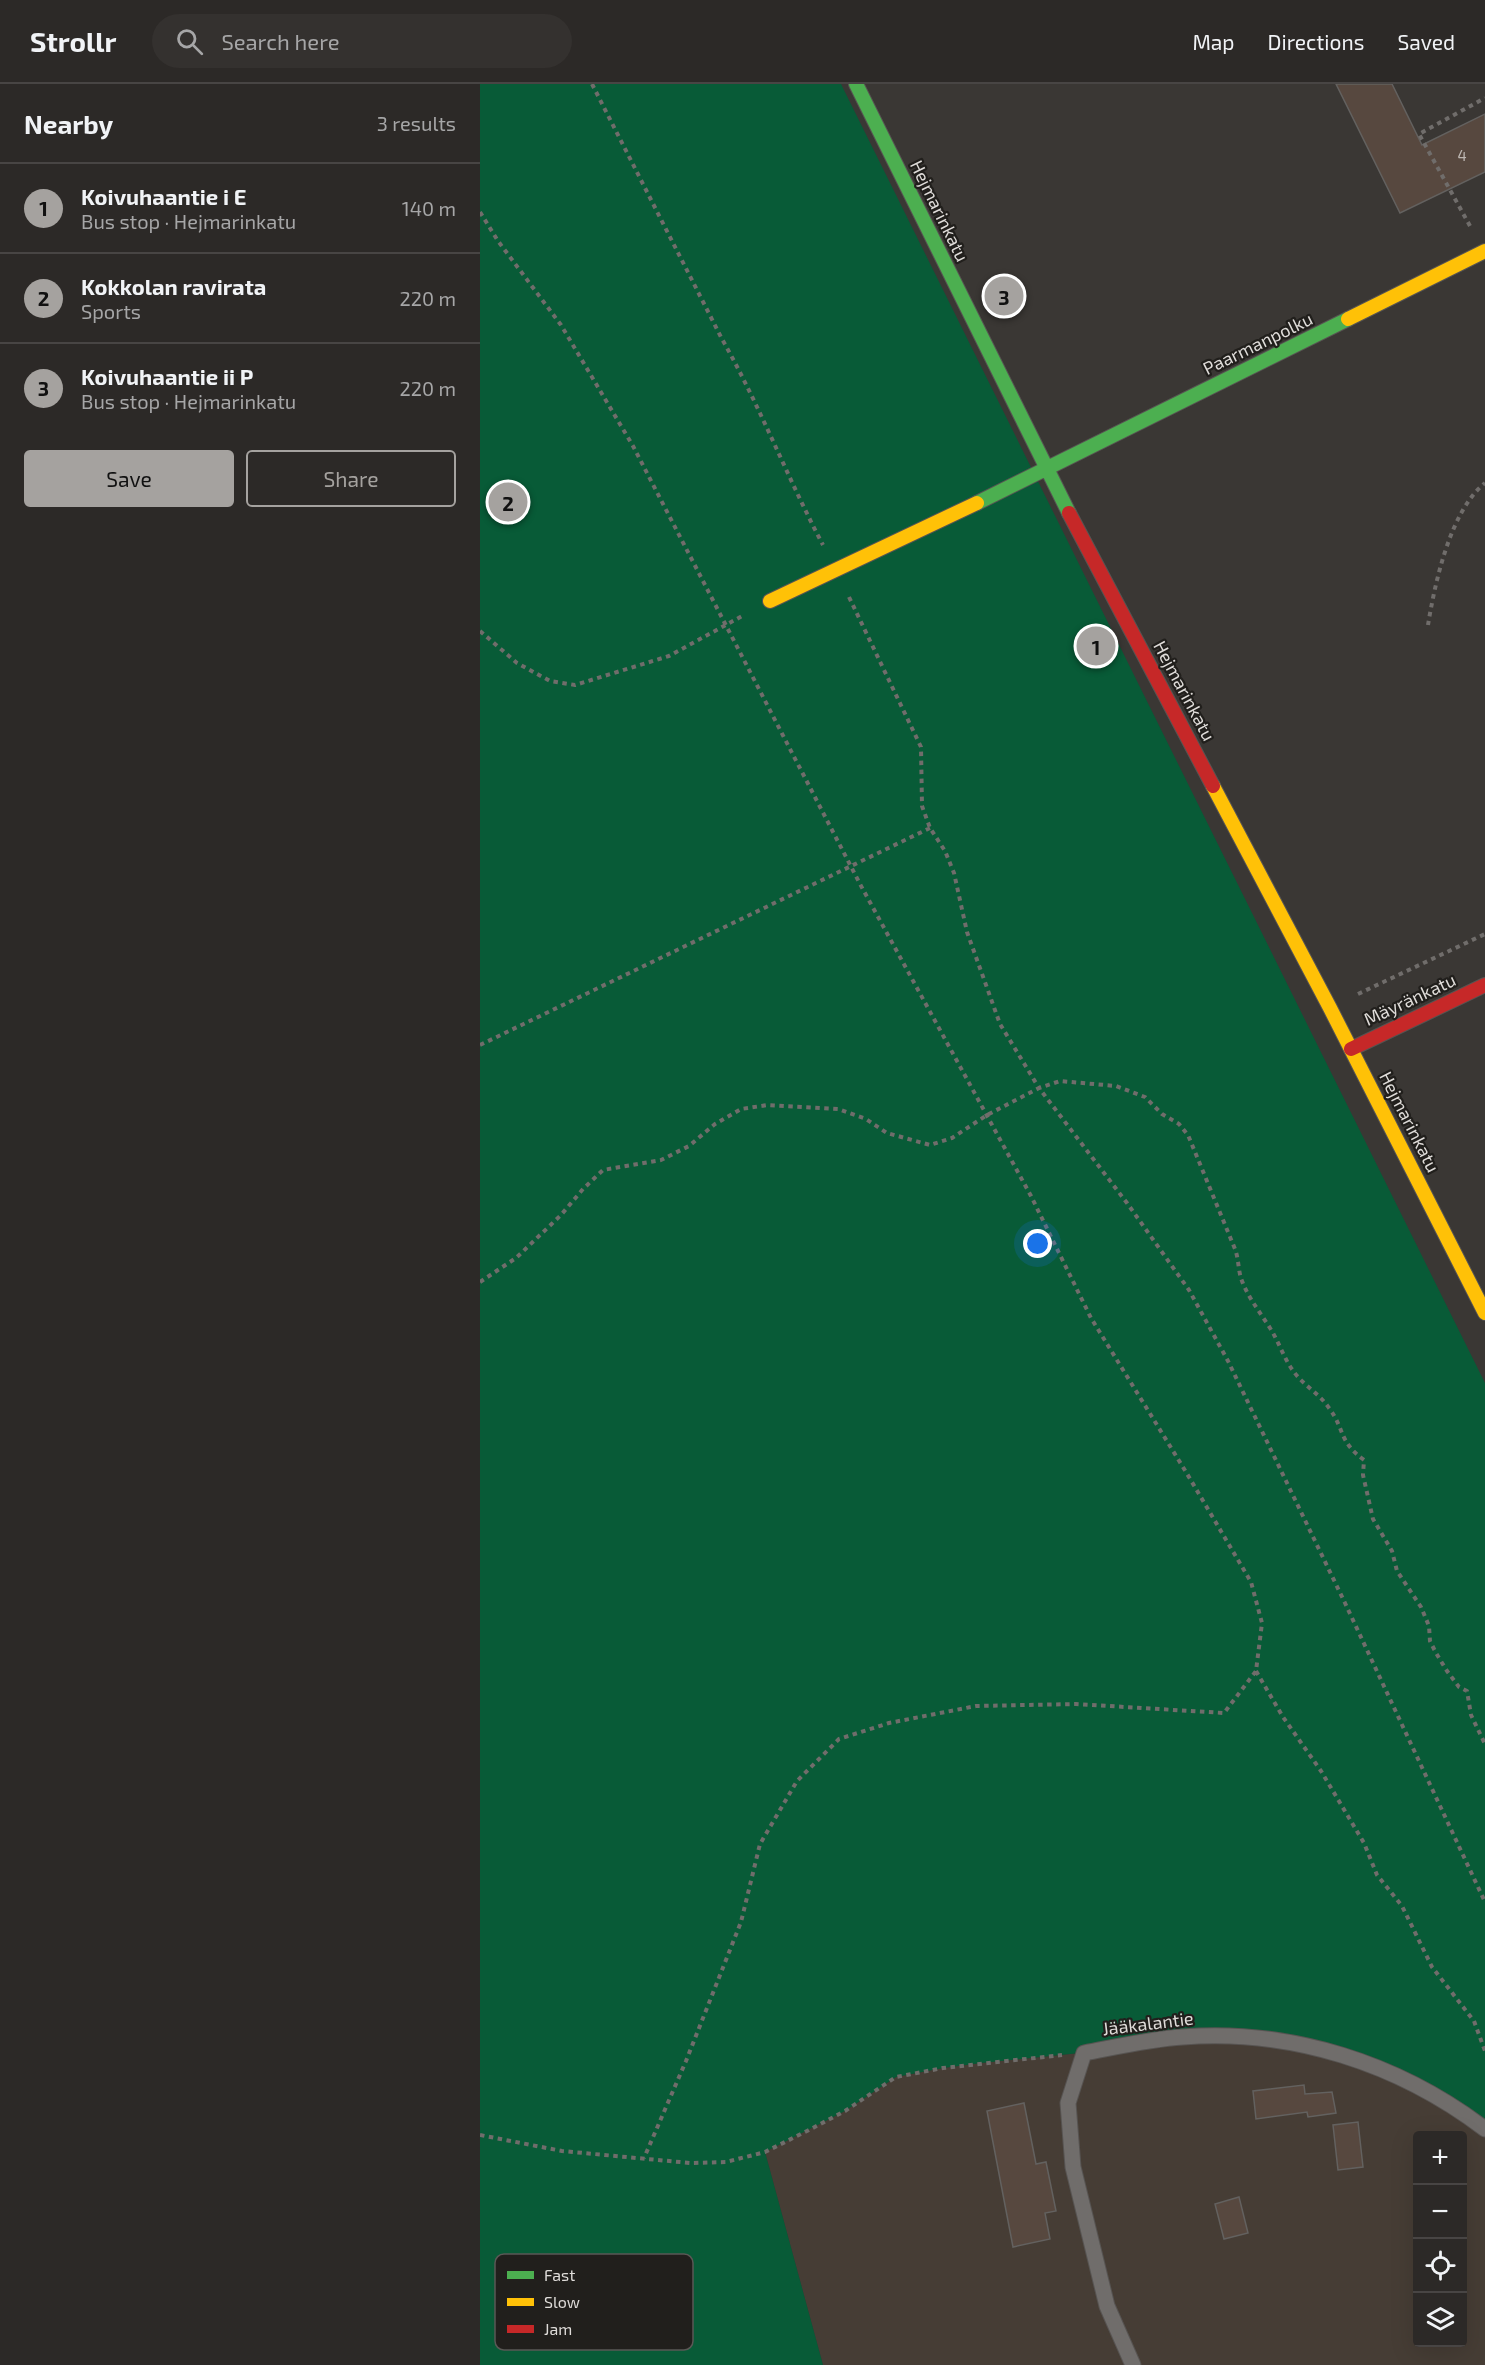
<!DOCTYPE html>
<meta charset="utf-8">
<style>
body{margin:0;font-family:"Exo 2",sans-serif;background:#34312f;color:#f1f3f6}
.controls{position:absolute;right:18px;bottom:18px;display:grid;overflow:hidden;border-radius:6px;box-shadow:0 6px 24px #0002}
.controls button{width:54px;height:54px;display:grid;place-items:center;padding:0;border:0;border-bottom:2px solid #484544;background:#2c2927;color:#f1f3f6;font:30px sans-serif}
.you{position:absolute;left:558px;top:1160px;width:21px;height:21px;margin:-15px;border:4px solid #fff;border-radius:50%;background:#1a73e8;box-shadow:0 0 0 9px #1a73e833}
.badge{display:grid;place-items:center;width:39px;height:39px;border-radius:50%;background:#a5a29f;color:#111;font-size:20px;font-weight:700}
.pin{position:absolute;translate:-50% -50%;border:3px solid #fff;box-shadow:0 2px 6px #0006}
.list{margin:0;padding:0;list-style:none}
h2{display:flex;justify-content:space-between;align-items:center;height:78px;margin:0;padding:0 24px;font-size:26px}
h2 small{font-size:20px;font-weight:400;color:#a6a6a7}
.list li{display:grid;grid-template-columns:39px 1fr auto;gap:18px;align-items:center;box-sizing:border-box;height:90px;padding:0 24px;border-top:2px solid #484544}
.list b{display:block;font-size:22px;white-space:nowrap}
.list p{margin:0;font-size:20px;white-space:nowrap;color:#a6a6a7}
.list em{font-size:20px;font-style:normal;color:#a6a6a7}
.actions{display:flex;gap:12px;padding:18px 24px}
.actions a{flex:1;padding:14px 0;border:2px solid #a5a29f;border-radius:6px;text-align:center;font-size:21px;color:#a5a29f}
.actions .main{background:#a5a29f;color:#111}
.icon{flex:none;width:33px;height:33px;fill:none;stroke:currentColor;stroke-width:2;stroke-linecap:round;stroke-linejoin:round}
.map{position:relative;flex:none;width:1005px;height:2281px;overflow:hidden}
header{display:flex;align-items:center;gap:36px;box-sizing:border-box;height:84px;padding:0 30px;background:#2c2927;border-bottom:2px solid #484544}
header strong{font-size:28px}
nav{display:flex;gap:33px;margin-inline-start:auto;font-size:21px}
.search{width:420px;height:54px;background:#34312f;display:flex;align-items:center;gap:15px;box-sizing:border-box;padding:0 21px;border-radius:33px;color:#a6a6a7;font-size:22px}
main{display:flex}
aside{flex:1;background:#2c2927}
.map>svg:first-child{display:block}
</style>
<header>
<strong>Strollr</strong>
<div class="search"><svg class="icon" aria-label="search" viewBox="0 0 24 24"><circle cx="10" cy="10" r="6"/><path d="M15 15l6 6"/></svg>Search here</div>
<nav><a>Map</a><a>Directions</a><a>Saved</a></nav>
</header>
<main>
<aside>
<h2>Nearby<small>3 results</small></h2>
<ul class="list">
<li><span class="badge">1</span><div><b>Koivuhaantie i E</b><p>Bus stop · Hejmarinkatu</p></div><em>140 m</em></li>
<li><span class="badge">2</span><div><b>Kokkolan ravirata</b><p>Sports</p></div><em>220 m</em></li>
<li><span class="badge">3</span><div><b>Koivuhaantie ii P</b><p>Bus stop · Hejmarinkatu</p></div><em>220 m</em></li>
</ul>
<div class="actions"><a class="main">Save</a><a>Share</a></div>
</aside>
<div class="map">
<svg width="1005" height="2281" viewBox="0 0 1005 2281">
<rect width="100%" height="100%" fill="#3a3734"/>
<!-- built -->
<path fill="#463d35" fill-rule="evenodd" d="M757 1953 875 1974 1005 2045V2281H343L285 2068 365 2027 416 1993 463 1984 501 1979ZM938 2052H982V2258H938Z"/>
<!-- green -->
<path fill="#085b37" d="M0 0H361L1005 1299V2045L875 1974 758 1953 501 1979 463 1984 416 1993 365 2027 285 2068 343 2281H0Z"/>
<!-- building -->
<path fill="#57483f" stroke="#63615f" stroke-width="1.5" d="M856 0H912L942 61 1005 30V88L920 129Z
M824 2001 825 2010 852 2008 856 2029 828 2033 827 2028 776 2035 773 2007Z
M544 2019 556 2080 566 2078 576 2127 565 2129 570 2155 533 2163 507 2027Z
M878 2038 883 2083 858 2086 853 2041Z
M759 2113 768 2149 744 2155 735 2120Z"/>
<g fill="none" stroke-linecap="round" stroke-linejoin="round">
<!-- lane casing -->
<g stroke="#575452" stroke-width="17">
<path id="lane" d="M653 2281 627 2222 593 2083 588 2019 604 1969C636 1963 670 1955 703 1953 812 1945 918 1979 1005 2045"/>
</g>
<!-- fast casing -->
<g stroke="#575452" stroke-width="16">
<path id="fast" d="M376 0 589 429
M497 419 868 235"/>
</g>
<!-- slow casing -->
<g stroke="#575452" stroke-width="16">
<path id="slow" d="M868 235 1005 167
M290 517 497 419
M733 702 850 924 1005 1229"/>
</g>
<!-- jam casing -->
<g stroke="#575452" stroke-width="16">
<path id="jam" d="M589 429 733 702
M871 965 1005 901"/>
</g>
<!-- path -->
<path stroke="#706d6b" stroke-width="4" stroke-dasharray="4.5 4.5" stroke-linecap="butt" d="M112 0 242 255C280 322 307 393 343 461
M0 128 18 157 81 241 153 362 380 800 551 1112 611 1234 706 1388 771 1498 782 1539 776 1587 744 1629 596 1620 496 1622 409 1639 359 1655 317 1697 280 1760 261 1838 206 1977 164 2074
M990 142 939 50 1005 14
M369 513 441 663 442 722 450 744 465 767 474 789 487 848 520 940 559 1004 580 997 636 1002 665 1013 682 1030 699 1040 708 1051 755 1165C759 1176 758 1187 762 1197 769 1215 780 1228 790 1244 799 1258 804 1275 814 1288 824 1302 839 1309 849 1324 865 1345 858 1357 884 1376L883 1391 893 1435 912 1467 917 1487 941 1523 949 1542 950 1557 956 1569 967 1587 979 1603 987 1607 991 1631 1005 1660
M948 541C955 499 970 427 1005 399
M0 547 37 579 70 597 95 601 189 572 264 531
M878 910 1005 850
M0 961 450 744
M0 1198 36 1174 81 1131 103 1105 123 1086 181 1076 209 1062 235 1040 261 1025 288 1021 358 1025 386 1035 407 1049 450 1061 472 1054 507 1031 559 1004 647 1119 709 1206 748 1277 865 1519 1005 1818
M776 1587 803 1633 841 1687 884 1759 897 1791 922 1822 952 1883 994 1937 1005 1967
M0 2051 82 2067 210 2079 246 2078 285 2068 327 2047 365 2027 416 1993 463 1984 582 1971"/>
<!-- lane -->
<use href="#lane" stroke="#706d6b" stroke-width="15"/>
<!-- fast -->
<use href="#fast" stroke="#4caf50" stroke-width="14"/>
<!-- slow -->
<use href="#slow" stroke="#ffc107" stroke-width="14"/>
<!-- jam -->
<use href="#jam" stroke="#c62828" stroke-width="14"/>
</g>
<g text-anchor="middle" stroke-width="4.5" stroke-linejoin="round" paint-order="stroke">
<!-- number labels -->
<g font-size="15" fill="#bdb7b2">
<text x="982" y="77">4</text>
</g>
<!-- street labels -->
<g font-size="18" fill="#dfdcd9" stroke="#211f1c">
<text transform="translate(459 127) rotate(64)" y="6">Hejmarinkatu</text>
<text transform="translate(778 260) rotate(-26)" y="6">Paarmanpolku</text>
<text transform="translate(704 607) rotate(62)" y="6">Hejmarinkatu</text>
<text transform="translate(930 916) rotate(-25)" y="6">Mäyränkatu</text>
<text transform="translate(929 1038) rotate(63)" y="6">Hejmarinkatu</text>
<text transform="translate(668 1940) rotate(-7)" y="6">Jääkalantie</text>
</g>
</g>
<!-- legend -->
<rect x="15" y="2170" width="198" height="96" rx="9" fill="#211f1c" stroke="#5a5855" stroke-width="1.5"/>
<rect x="27" y="2187" width="27" height="8" fill="#4caf50"/>
<rect x="27" y="2214" width="27" height="8" fill="#ffc107"/>
<rect x="27" y="2241" width="27" height="8" fill="#c62828"/>
<g font-size="16" fill="#dfdcd9">
<text x="64" y="2197">Fast</text>
<text x="64" y="2224">Slow</text>
<text x="64" y="2251">Jam</text>
</g>
</svg>
<div class="controls">
<button>+</button>
<button>−</button>
<button><svg class="icon" aria-label="locate" viewBox="0 0 24 24"><circle cx="12" cy="12" r="6"/><path d="M12 2v4M12 18v4M2 12h4M18 12h4"/></svg></button>
<button><svg class="icon" aria-label="layers" viewBox="0 0 24 24"><path d="M12 4l9 5-9 5-9-5zM3 14l9 5 9-5"/></svg></button>
</div>
<div class="you"></div>
<div class="pin badge" style="left:616px;top:562px">1</div>
<div class="pin badge" style="left:28px;top:418px">2</div>
<div class="pin badge" style="left:524px;top:212px">3</div>
</div>
</main>
